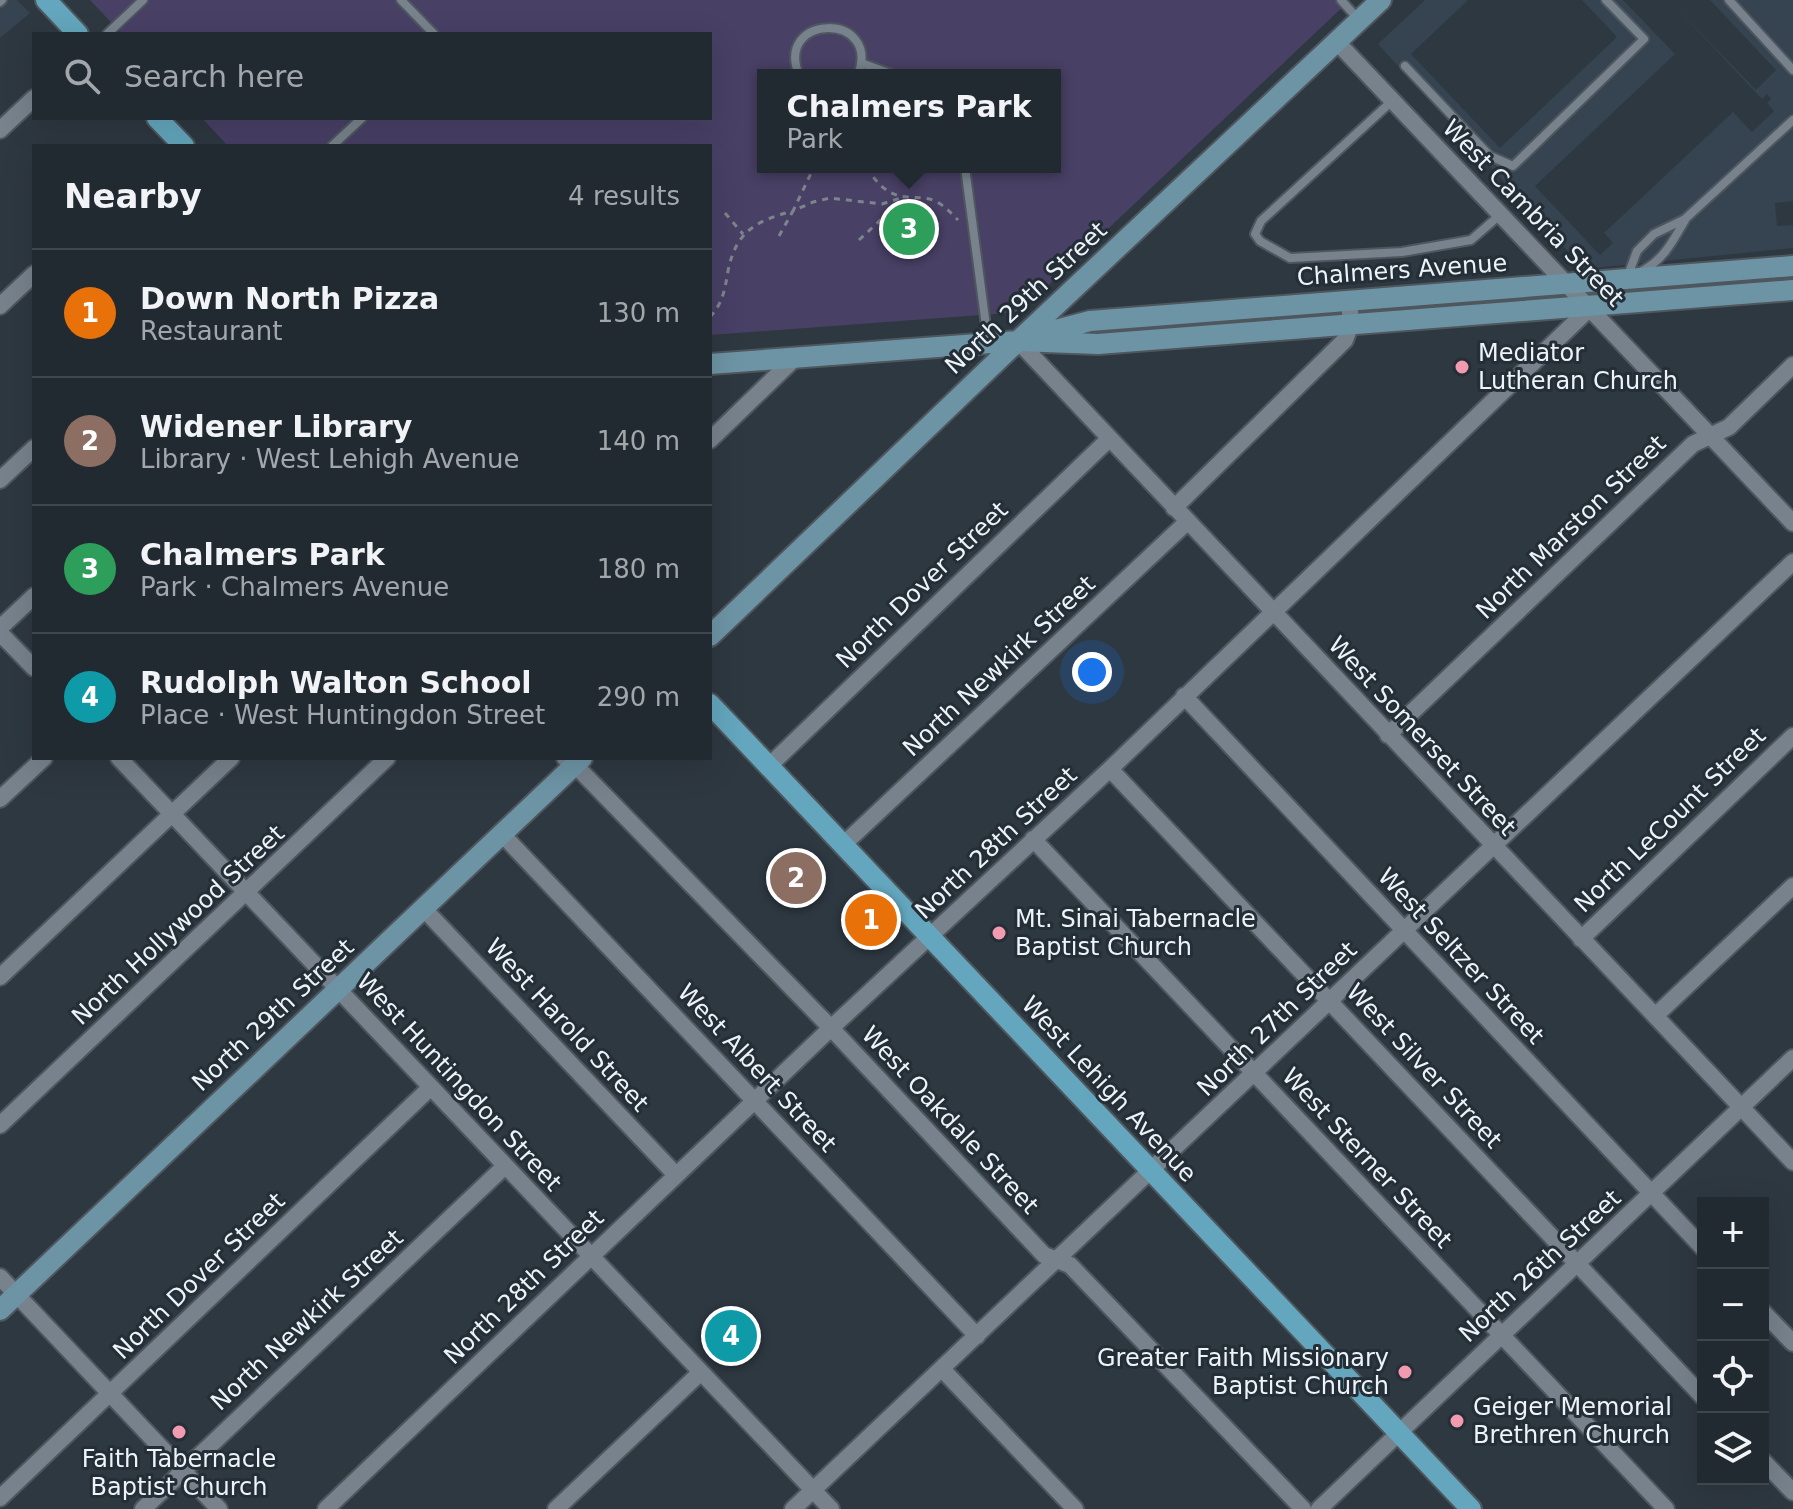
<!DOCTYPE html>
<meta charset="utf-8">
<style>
body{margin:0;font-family:"DejaVu Sans",sans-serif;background:#2a3239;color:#f1f3f6}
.controls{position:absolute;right:24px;bottom:24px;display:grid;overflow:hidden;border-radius:0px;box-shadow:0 8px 32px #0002}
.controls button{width:72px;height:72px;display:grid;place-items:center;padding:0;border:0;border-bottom:2px solid #3f464d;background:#222a31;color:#f1f3f6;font:40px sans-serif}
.you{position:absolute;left:1092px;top:672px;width:28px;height:28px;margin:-20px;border:6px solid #fff;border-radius:50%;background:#1a73e8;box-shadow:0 0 0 12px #1a73e833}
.badge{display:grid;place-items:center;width:52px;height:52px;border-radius:50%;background:#db2777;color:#fff;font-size:26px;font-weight:700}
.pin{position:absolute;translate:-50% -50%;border:4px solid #fff;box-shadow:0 2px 8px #0006}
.popup{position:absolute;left:757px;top:69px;width:304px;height:104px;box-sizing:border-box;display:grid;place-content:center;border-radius:0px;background:#222a31;filter:drop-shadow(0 2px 6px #0005);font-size:26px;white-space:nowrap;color:#a2a7ab}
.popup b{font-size:30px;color:#f1f3f6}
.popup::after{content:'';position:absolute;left:50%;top:100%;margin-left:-16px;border:16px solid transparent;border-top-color:#222a31}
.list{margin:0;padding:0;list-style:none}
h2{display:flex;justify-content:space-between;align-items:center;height:104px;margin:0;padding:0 32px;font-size:34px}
h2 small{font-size:26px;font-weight:400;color:#a2a7ab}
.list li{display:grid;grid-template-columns:52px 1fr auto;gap:24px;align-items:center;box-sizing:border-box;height:128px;padding:0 32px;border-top:2px solid #3f464d}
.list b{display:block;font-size:30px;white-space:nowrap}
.list p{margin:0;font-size:26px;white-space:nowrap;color:#a2a7ab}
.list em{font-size:26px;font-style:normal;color:#a2a7ab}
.icon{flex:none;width:44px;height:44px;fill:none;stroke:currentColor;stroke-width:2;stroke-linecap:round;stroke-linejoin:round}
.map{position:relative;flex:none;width:1793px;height:1509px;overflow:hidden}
.search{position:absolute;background:#222a31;box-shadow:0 8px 32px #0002;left:32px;top:32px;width:680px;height:88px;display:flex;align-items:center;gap:20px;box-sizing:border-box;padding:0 28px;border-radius:0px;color:#a2a7ab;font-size:30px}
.panel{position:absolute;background:#222a31;box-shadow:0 8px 32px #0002;left:32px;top:144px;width:680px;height:616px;border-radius:0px}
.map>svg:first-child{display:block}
</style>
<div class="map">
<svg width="1793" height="1509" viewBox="0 0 1793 1509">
<rect width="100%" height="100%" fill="#2e3841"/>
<!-- built -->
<path fill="#354450" d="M0 0H17L30 13 0 38Z
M1425 0H1468L1411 54 1500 148 1617 37 1582 0H1623L1675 54 1535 186 1600 255 1613 243 1604 233 1733 112 1752 132 1774 111 1767 103 1771 99 1767 94 1762 99 1669 0 1756 90 1776 70 1710 0H1793V201L1775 203 1777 226 1793 225V248L1584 269 1378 44Z"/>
<!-- green -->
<path fill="#484065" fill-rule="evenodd" d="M90 0H1350L1020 312 710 335V146H228L202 118H710V34H122ZM763 75H1055V167H763Z"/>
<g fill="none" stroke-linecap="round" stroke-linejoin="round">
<!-- lane casing -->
<g stroke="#4e565e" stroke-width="12">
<path id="lane" d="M401 0 434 34
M1341 0 1359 20
M1729 0 1793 70
M0 2 2 0
M107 34 143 0
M861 63 894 75
M1405 66 1490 156 1513 166 1644 39 1606 0
M799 75C774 13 882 12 858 75
M1392 101 1261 221 1255 234 1260 241 1290 258 1402 252 1471 240 1501 214
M332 146 362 118
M965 167 988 341
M1640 272C1663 261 1673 241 1685 220
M1627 278 1637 251 1654 234 1685 219 1793 120"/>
</g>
<!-- street casing -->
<g stroke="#4e565e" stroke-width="20">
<path id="street" d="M1337 42 1793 523
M0 130 34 98
M0 306 34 274
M1018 341 1793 1162
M710 440 795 358
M0 480 34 448
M1174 508 1345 340 1351 324 1349 300
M0 628 34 596
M0 633 34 668
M1184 696 1703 1248
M1388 735 1693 444 1729 427 1793 365
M119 758 831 1509
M565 758 575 765 831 1028 1044 1255 1070 1265 1303 1509
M769 766 1109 439
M1110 769 1703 1397
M0 799 44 758
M502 834 977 1336
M1033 839 1666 1509
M844 844 1187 522
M424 909 676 1175
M1581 939 1793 736
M0 977 231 758
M1655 1016 1793 886
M0 1125 387 758
M0 1277 219 1509
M1763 1312 1793 1343
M942 1369 1075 1509
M1763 1461 1793 1492
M0 1498 431 1087
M143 1509 505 1166
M326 1509 831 1028 1110 769 1591 307
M556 1509 701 1372
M793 1509 1793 562
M1319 1509 1793 1058"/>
</g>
<!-- secondary casing -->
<g stroke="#4e565e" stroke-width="24">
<path id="secondary" d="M1037 335 1090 321 1793 266
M710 364 1018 341 1098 344 1793 290
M710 636 1018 341 1381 0
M0 1310 582 758"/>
</g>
<!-- primary casing -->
<g stroke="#4e565e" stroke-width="24">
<path id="primary" d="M46 0 78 34
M157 118 184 146
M710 704 1471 1509"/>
</g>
<!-- path -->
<path stroke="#7c858c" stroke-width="3" stroke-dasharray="6 6" stroke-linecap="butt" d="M867 167C875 182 888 196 907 197 916 198 924 197 933 200 944 205 950 212 958 220
M725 213 743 234
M779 236 793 211 813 202 830 198 882 204 904 197
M859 240 902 200
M710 317C723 303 725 289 728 271 736 231 756 221 793 211L814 167"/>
<!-- lane -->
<use href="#lane" stroke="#77828c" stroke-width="8"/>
<!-- street -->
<use href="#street" stroke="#77828c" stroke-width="16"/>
<!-- secondary -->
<use href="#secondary" stroke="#6d94a5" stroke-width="20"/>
<!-- primary -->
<use href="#primary" stroke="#63a6bd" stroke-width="20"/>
</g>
<!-- markers -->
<g fill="#f29ab0" stroke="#242e36" stroke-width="3">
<circle cx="1462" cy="367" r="8"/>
<circle cx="999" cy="933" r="8"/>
<circle cx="1405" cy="1372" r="8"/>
<circle cx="1457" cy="1421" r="8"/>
<circle cx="179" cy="1432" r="8"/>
</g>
<g text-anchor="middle" stroke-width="6" stroke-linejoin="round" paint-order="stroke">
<!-- street labels -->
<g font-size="24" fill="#edf3f9" stroke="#242e36">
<text transform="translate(1533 213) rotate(46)" y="8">West Cambria Street</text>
<text transform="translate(1402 270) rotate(-4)" y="8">Chalmers Avenue</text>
<text transform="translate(1026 298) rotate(-43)" y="8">North 29th Street</text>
<text transform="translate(1571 527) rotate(-44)" y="8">North Marston Street</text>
<text transform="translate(922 585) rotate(-44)" y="8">North Dover Street</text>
<text transform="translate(999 666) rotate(-43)" y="8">North Newkirk Street</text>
<text transform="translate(1422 736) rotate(47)" y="8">West Somerset Street</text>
<text transform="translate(1670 820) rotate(-44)" y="8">North LeCount Street</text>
<text transform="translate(996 843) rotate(-43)" y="8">North 28th Street</text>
<text transform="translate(178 925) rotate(-43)" y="8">North Hollywood Street</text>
<text transform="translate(1461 956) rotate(47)" y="8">West Seltzer Street</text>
<text transform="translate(273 1015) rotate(-43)" y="8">North 29th Street</text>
<text transform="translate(1277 1019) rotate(-44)" y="8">North 27th Street</text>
<text transform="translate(567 1025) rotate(47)" y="8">West Harold Street</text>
<text transform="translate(1424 1066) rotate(47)" y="8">West Silver Street</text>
<text transform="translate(757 1068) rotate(47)" y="8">West Albert Street</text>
<text transform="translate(459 1082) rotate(47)" y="8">West Huntingdon Street</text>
<text transform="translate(1109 1089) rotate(47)" y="8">West Lehigh Avenue</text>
<text transform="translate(950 1120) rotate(47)" y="8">West Oakdale Street</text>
<text transform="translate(1367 1158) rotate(47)" y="8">West Sterner Street</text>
<text transform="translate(1540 1266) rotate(-43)" y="8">North 26th Street</text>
<text transform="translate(199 1276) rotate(-44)" y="8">North Dover Street</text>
<text transform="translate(524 1287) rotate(-44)" y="8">North 28th Street</text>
<text transform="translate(307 1320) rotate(-43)" y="8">North Newkirk Street</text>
</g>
<!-- poi labels -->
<g font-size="24" fill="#edf3f9" stroke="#242e36" text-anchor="start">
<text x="1478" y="361">Mediator<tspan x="1478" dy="28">Lutheran Church</tspan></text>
<text x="1015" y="927">Mt. Sinai Tabernacle<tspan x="1015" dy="28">Baptist Church</tspan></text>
<text x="1389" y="1366" text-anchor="end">Greater Faith Missionary<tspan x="1389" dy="28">Baptist Church</tspan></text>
<text x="1473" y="1415">Geiger Memorial<tspan x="1473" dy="28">Brethren Church</tspan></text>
<text x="179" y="1467" text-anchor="middle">Faith Tabernacle<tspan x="179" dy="28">Baptist Church</tspan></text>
</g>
</g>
</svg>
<div class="controls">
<button>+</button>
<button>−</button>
<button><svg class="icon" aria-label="locate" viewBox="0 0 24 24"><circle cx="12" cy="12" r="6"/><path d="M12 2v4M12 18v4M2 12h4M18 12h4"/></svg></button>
<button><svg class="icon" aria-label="layers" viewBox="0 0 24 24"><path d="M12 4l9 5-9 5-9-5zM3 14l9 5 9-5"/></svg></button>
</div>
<div class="you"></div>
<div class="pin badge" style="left:871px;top:920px;background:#e8710a">1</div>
<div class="pin badge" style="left:796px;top:878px;background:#8d6e63">2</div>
<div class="pin badge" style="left:909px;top:229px;background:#2e9e5b">3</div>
<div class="popup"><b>Chalmers Park</b>Park</div>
<div class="pin badge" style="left:731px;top:1336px;background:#0f9aa8">4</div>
<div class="search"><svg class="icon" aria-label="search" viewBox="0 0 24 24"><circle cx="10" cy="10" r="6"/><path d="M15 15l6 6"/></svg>Search here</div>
<section class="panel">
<h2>Nearby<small>4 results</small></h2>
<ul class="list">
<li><span class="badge" style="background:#e8710a">1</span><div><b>Down North Pizza</b><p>Restaurant</p></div><em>130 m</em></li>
<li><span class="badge" style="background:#8d6e63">2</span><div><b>Widener Library</b><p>Library · West Lehigh Avenue</p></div><em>140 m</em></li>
<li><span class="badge" style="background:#2e9e5b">3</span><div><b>Chalmers Park</b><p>Park · Chalmers Avenue</p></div><em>180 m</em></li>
<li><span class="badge" style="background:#0f9aa8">4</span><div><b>Rudolph Walton School</b><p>Place · West Huntingdon Street</p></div><em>290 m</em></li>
</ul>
</section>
</div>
